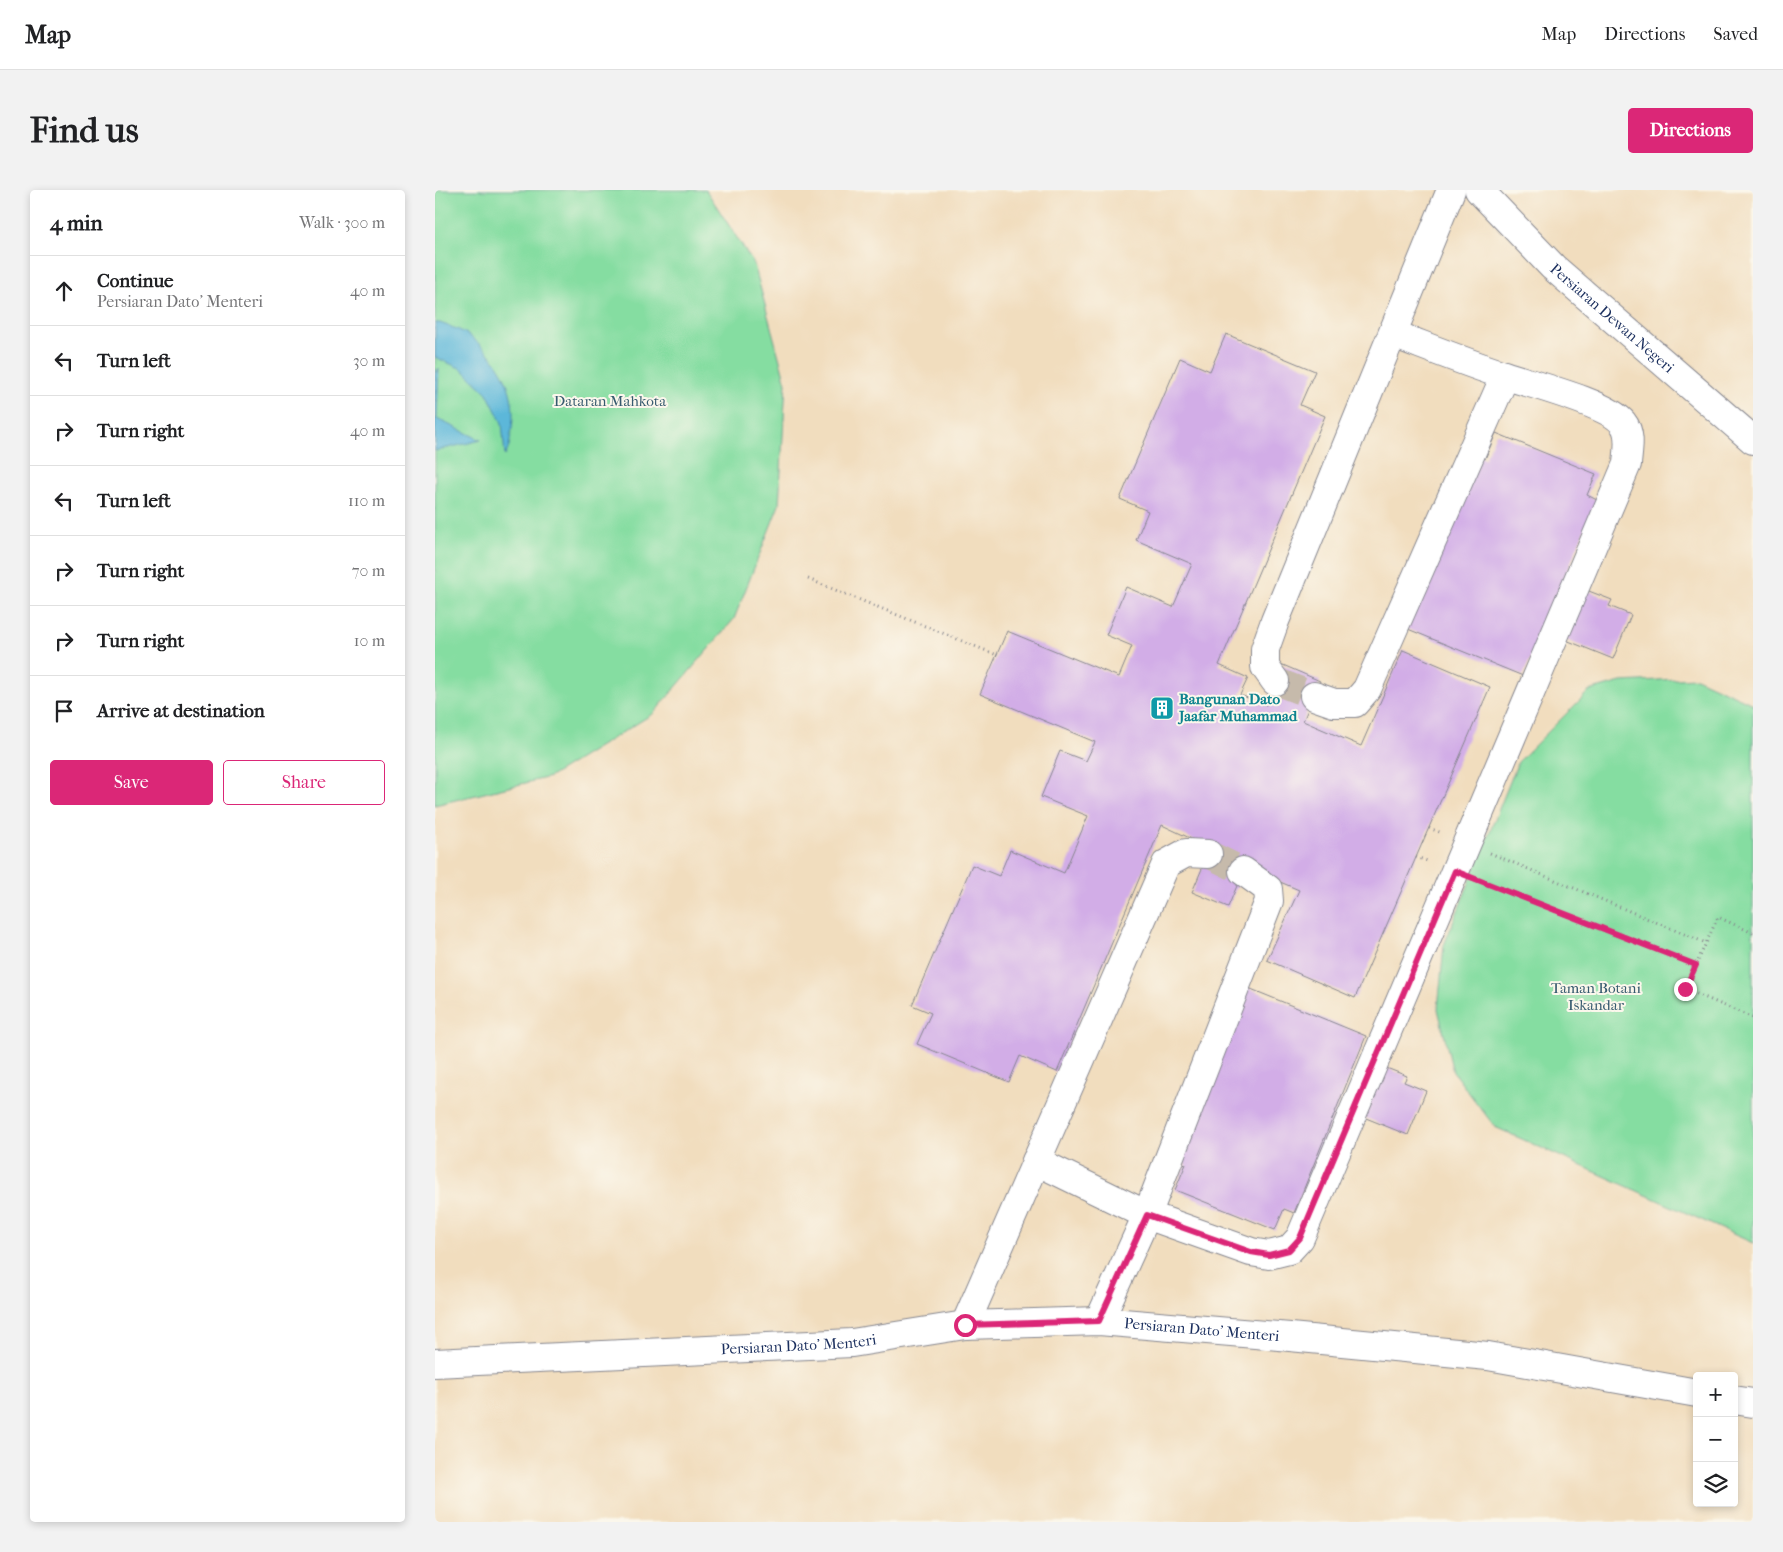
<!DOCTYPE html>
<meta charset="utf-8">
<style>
body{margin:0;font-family:"IM FELL French Canon",serif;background:#f2f2f2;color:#202124}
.controls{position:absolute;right:15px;bottom:15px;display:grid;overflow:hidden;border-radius:5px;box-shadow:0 2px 8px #0003}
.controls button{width:45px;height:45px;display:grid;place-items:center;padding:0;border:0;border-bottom:1px solid #e0e0e0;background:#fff;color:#202124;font:25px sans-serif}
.stop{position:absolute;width:15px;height:15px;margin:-11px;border:4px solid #db2777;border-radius:50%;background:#fff}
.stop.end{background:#db2777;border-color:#fff;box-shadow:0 1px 5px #0008}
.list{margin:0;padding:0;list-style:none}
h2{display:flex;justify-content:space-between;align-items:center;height:65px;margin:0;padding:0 20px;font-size:21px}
h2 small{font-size:16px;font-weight:400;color:#757577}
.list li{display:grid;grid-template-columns:32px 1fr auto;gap:15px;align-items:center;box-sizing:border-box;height:70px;padding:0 20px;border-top:1px solid #e0e0e0}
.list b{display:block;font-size:19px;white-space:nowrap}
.list p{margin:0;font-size:16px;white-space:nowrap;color:#757577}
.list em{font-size:16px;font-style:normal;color:#757577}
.actions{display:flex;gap:10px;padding:15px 20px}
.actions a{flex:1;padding:11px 0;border:1px solid #db2777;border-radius:5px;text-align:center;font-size:18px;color:#db2777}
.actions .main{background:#db2777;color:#fff}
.icon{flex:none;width:28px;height:28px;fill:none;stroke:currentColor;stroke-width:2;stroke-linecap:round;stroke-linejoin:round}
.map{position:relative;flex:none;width:1318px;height:1332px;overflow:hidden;border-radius:5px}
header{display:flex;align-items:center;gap:30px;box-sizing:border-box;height:70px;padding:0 25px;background:#fff;border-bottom:1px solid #e0e0e0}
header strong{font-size:24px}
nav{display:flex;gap:28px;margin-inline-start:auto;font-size:18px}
.intro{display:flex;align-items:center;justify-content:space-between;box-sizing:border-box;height:120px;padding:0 30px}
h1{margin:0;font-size:35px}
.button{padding:12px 22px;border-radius:5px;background:#db2777;color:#fff;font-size:18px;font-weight:700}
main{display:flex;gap:30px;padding:0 30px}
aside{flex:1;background:#fff;border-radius:5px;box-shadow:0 2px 8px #0003}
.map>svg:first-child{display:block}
</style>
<header>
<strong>Map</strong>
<nav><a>Map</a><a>Directions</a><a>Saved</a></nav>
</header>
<div class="intro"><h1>Find us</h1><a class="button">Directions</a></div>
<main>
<aside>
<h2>4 min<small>Walk · 300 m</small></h2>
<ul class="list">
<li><svg class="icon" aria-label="ahead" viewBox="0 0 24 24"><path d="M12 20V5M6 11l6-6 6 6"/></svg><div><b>Continue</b><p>Persiaran Dato' Menteri</p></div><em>40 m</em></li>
<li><svg class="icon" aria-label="left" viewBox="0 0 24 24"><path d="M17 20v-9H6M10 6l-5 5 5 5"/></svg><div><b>Turn left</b></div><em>30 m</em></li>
<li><svg class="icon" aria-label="right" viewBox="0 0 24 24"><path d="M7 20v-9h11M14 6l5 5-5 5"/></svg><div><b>Turn right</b></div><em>40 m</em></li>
<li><svg class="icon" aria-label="left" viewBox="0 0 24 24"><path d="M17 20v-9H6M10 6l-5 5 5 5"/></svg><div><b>Turn left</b></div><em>110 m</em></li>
<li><svg class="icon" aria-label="right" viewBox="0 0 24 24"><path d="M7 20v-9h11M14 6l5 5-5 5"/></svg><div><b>Turn right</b></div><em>70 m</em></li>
<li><svg class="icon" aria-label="right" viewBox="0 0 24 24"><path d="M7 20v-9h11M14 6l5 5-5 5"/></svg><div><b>Turn right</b></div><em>10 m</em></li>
<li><svg class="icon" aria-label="arrive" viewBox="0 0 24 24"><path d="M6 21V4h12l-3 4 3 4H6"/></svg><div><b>Arrive at destination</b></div></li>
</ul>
<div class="actions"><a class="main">Save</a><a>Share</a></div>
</aside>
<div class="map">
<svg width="1318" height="1332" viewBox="0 0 1318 1332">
<rect width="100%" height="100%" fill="#fbf7ec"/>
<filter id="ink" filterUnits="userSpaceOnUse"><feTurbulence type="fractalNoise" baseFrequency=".02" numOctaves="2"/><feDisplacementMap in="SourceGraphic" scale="10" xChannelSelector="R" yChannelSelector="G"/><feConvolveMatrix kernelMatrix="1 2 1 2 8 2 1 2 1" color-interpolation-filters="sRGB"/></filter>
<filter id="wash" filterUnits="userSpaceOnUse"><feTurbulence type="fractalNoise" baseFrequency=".0096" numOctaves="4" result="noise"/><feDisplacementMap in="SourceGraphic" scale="20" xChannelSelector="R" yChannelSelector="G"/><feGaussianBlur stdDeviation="1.12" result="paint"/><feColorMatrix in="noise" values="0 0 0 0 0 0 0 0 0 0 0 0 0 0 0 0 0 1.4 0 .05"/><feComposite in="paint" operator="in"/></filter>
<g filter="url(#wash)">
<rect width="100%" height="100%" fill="#f1ddbe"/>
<!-- green -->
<path fill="#85dda1" stroke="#508680" d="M0 0H271L319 74 351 193 344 315 299 429 219 523 115 587 0 615Z
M1261 488 1318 514V1053L1060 937 1018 882 1003 819 1009 755 1083 572 1154 501 1186 492Z"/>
<!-- water -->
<path fill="#5bb7d9" stroke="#3b739c" d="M0 133H5C15 137 28 140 36 147 67 171 84 205 76 244 75 251 74 259 70 266L67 233 52 203 27 179 0 167Z
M4 178 2 229 46 250 0 261V183Z"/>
<g id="blocks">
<!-- building -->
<path fill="#d2ade7" d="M791 144 880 181 865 215 890 226 784 475 813 488 805 505 831 515 848 475 885 491 868 531 926 556 968 460 1055 497 920 808 832 770 864 700 810 677 793 717 757 702 776 658 727 635 622 882 585 866 574 892 482 854 496 823 477 815 537 675 564 686 575 660 629 683 653 626 606 607 625 561 651 571 660 552 545 504 572 441 684 487 697 456 671 445 691 397 738 417 757 374 701 350 713 321 685 309 745 168 775 181Z
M1061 243 1161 284 1152 305 1162 310 1088 486 968 437 1040 264 1050 269Z
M1146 398 1177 410 1174 416 1196 425 1178 469 1126 448Z
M811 797 931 846 859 1023 849 1019 840 1040 740 1000 751 974 740 970Z
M941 874 972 886 969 892 991 901 973 945 921 924Z"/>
</g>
</g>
<g filter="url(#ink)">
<use href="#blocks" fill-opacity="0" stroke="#86868e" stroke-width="1"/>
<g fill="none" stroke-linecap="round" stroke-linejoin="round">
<!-- minor-tunnel -->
<path stroke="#c6baab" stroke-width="28" stroke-dasharray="28 14" stroke-linecap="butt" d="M840 491 879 506
M773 664 808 681"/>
<!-- minor casing -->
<g stroke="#86868e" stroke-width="30">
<g id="minor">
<path id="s1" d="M1044 0 1118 77 1318 250"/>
<path d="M840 491 830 477V459L840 431 1016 0"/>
<path d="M879 506 899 513H920L932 499 1070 186"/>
<path d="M601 971 712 1025 816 1062 834 1065 854 1060 865 1048 1192 274C1193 261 1197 244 1188 233 1173 213 1095 194 1069 185 1032 173 995 158 958 144"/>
<path d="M664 1131 712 1025 834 711 833 699 808 681"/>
<path d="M530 1135 731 674 751 663 773 664"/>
<path id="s2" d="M0 1173 417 1153 530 1135 664 1131 855 1147 1053 1166 1262 1203"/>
<path d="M1299 1210 1318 1213"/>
</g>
</g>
<!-- path -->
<path stroke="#86868e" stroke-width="3" stroke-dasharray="1 4" stroke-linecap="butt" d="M373 389 562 465
M994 638 1007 643
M1055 663 1271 753
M981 667 995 672
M1045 691 1261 775
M1318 743 1283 727 1250 799 1318 828"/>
<!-- minor -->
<use href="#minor" stroke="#fff" stroke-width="28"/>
</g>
</g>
<g fill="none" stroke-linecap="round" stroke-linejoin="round" filter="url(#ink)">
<!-- route -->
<path stroke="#db2777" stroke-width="6" d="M530 1135 664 1131 712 1025 816 1062 834 1065 854 1060 865 1048 1020 681 1261 775 1250 799"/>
</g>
<!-- icons -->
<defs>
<g id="building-square" transform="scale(1.25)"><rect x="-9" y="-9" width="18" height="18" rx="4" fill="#0f9aa8" stroke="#fbf7ec"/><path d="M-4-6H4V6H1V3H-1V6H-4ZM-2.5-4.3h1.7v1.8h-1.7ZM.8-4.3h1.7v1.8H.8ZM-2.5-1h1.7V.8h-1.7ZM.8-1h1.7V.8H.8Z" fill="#fff"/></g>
</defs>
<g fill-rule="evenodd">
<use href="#building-square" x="727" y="518"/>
</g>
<g text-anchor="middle" stroke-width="4" stroke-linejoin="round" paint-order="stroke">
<!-- street labels -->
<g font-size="15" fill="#1b2f5e" stroke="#fbf7ec">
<text dy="5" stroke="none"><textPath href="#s1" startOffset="185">Persiaran Dewan Negeri</textPath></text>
<text dy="5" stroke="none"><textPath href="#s2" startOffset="769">Persiaran Dato' Menteri</textPath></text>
<text dy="5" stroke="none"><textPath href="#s2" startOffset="364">Persiaran Dato' Menteri</textPath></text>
</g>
<!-- park labels -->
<g font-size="15" fill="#365a6f" stroke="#fbf7ec">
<text x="175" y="216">Dataran Mahkota</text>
<text x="1161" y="803">Taman Botani<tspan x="1161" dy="17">Iskandar</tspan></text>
</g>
<!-- culture labels -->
<g font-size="15" font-weight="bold" fill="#0d838f" stroke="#fbf7ec" text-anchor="start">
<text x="744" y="514">Bangunan Dato<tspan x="744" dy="17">Jaafar Muhammad</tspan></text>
</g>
</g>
</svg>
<div class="controls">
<button>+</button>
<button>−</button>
<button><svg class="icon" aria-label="layers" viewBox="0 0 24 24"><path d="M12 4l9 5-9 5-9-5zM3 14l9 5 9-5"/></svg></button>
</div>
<div class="stop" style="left:530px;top:1135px"></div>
<div class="stop end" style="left:1250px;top:799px"></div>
</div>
</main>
